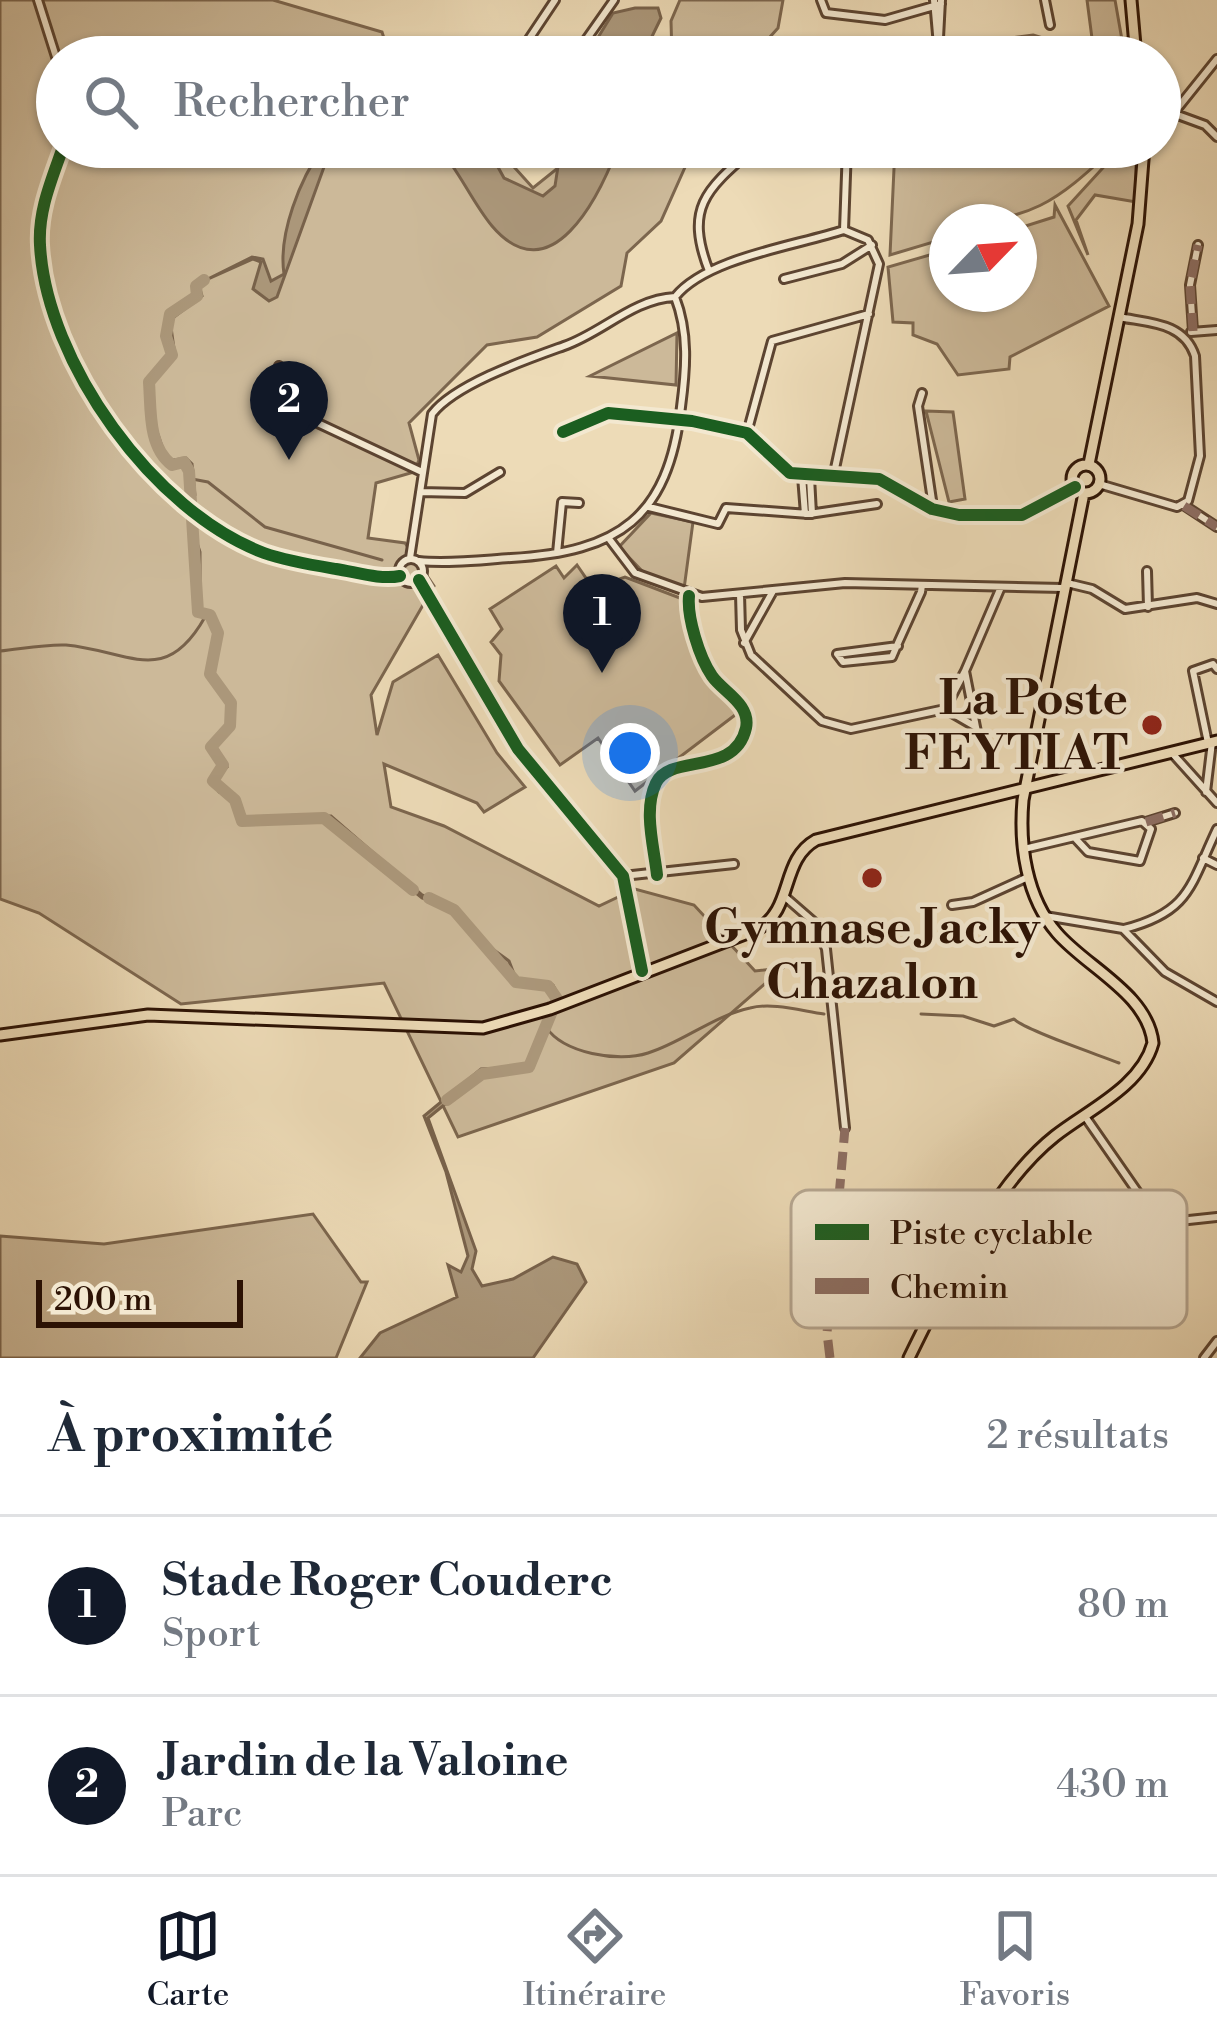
<!DOCTYPE html>
<html lang="fr">
<meta charset="utf-8">
<style>
body{margin:0;font-family:"Libre Bodoni",serif;background:#f6f6f7;color:#1f2937}
.compass{position:absolute;left:929px;top:204px;width:108px;height:108px;border-radius:50%;background:#fff;box-shadow:0 3px 9px #0004;rotate:65deg}
.scale{position:absolute;left:36px;bottom:30px;width:207px;box-sizing:border-box;padding-left:12px;border:6px solid #2c1204;border-top:0;font-size:33px;line-height:42px;white-space:nowrap;color:#2c1204;-webkit-text-stroke:9px #f3e8d0;paint-order:stroke}
.you{position:absolute;left:630px;top:753px;width:42px;height:42px;margin:-30px;border:9px solid #fff;border-radius:50%;background:#1a73e8;box-shadow:0 0 0 18px #1a73e833}
.badge{display:grid;place-items:center;width:78px;height:78px;border-radius:50%;background:#111827;color:#fff;font-size:39px;font-weight:700}
.pin{position:absolute;translate:-50% -99px;filter:drop-shadow(0 3px 6px #0008)}
.pin::after{content:'';position:absolute;top:63px;width:42px;height:36px;background:inherit;clip-path:polygon(0 0,100% 0,50% 100%)}
.list{margin:0;padding:0;list-style:none}
h2{display:flex;justify-content:space-between;align-items:center;height:156px;margin:0;padding:0 48px;font-size:51px}
h2 small{font-size:39px;font-weight:400;color:#747a83}
.list li{display:grid;grid-template-columns:78px 1fr auto;gap:36px;align-items:center;box-sizing:border-box;height:180px;padding:0 48px;border-top:3px solid #e0e1e3}
.list b{display:block;font-size:45px;white-space:nowrap}
.list p{margin:0;font-size:39px;white-space:nowrap;color:#747a83}
.list em{font-size:39px;font-style:normal;color:#747a83}
.icon{flex:none;width:66px;height:66px;fill:none;stroke:currentColor;stroke-width:2;stroke-linecap:round;stroke-linejoin:round}
.map{position:relative;flex:none;width:1217px;height:1358px;overflow:hidden}
.search{position:absolute;background:#fff;box-shadow:0 3px 9px #0004;left:36px;right:36px;top:36px;height:132px;display:flex;align-items:center;gap:30px;box-sizing:border-box;padding:0 42px;border-radius:66px;color:#747a83;font-size:45px}
.sheet{height:516px;background:#fff}
nav{display:flex;justify-content:space-around;align-items:center;box-sizing:border-box;height:168px;border-top:3px solid #e0e1e3;background:#fff;font-size:33px;color:#747a83}
nav a{display:grid;justify-items:center;gap:6px}
nav .on{color:#111827}
.map>svg:first-child{display:block}
</style>
<div class="map">
<svg width="1217" height="1358" viewBox="0 0 1217 1358">
<rect width="100%" height="100%" fill="#eddbb7"/>
<filter id="stains"><feTurbulence type="fractalNoise" baseFrequency=".00167" numOctaves="4"/><feColorMatrix values="0 0 0 0 .2 0 0 0 0 .09 0 0 0 0 .02 0 0 0 .5 -.17"/></filter>
<radialGradient id="worn" r=".72"><stop offset=".6" stop-color="#630" stop-opacity="0"/><stop offset="1" stop-color="#630" stop-opacity=".3"/></radialGradient>
<!-- green -->
<path fill="#ccb999" stroke="#7c664e" stroke-width="3" d="M0 0H273L382 32 390 57H57V147H496L533 188 584 147H694L661 221 627 253 621 286 537 337 487 345 409 423 419 460 414 472 376 483 368 538 405 543 434 586 371 695 377 735 393 682 438 655 497 753 525 787 484 812 477 803 384 764 391 807 444 826 599 906 635 889 694 905 755 971 783 968 674 1063 458 1137 384 983 181 1004 39 913 0 899Z
M680 0H783L778 28 752 57H672L671 21Z
M1087 0H1115L1125 57 1093 46Z
M1033 35 1104 57H958V46L946 47Z
M895 147H1115C1055 203 1031 222 947 222V238L890 255Z
M1122 147H1136V202L1095 195 1076 220 1088 255 1068 206Z
M1055 205 1109 306 1010 357 1009 369 958 375 937 344 913 335V323L893 322 888 267 947 250V294H1019V228L1054 217Z
M677 333 676 385 590 376Z
M926 411 953 412 965 499 949 502Z
M651 513 693 522 684 589 646 575 619 547Z
M577 565 586 578 611 582 625 577 680 598 707 680 739 712 635 791 598 738 560 765 499 681 501 655 491 642 502 629 490 609 556 566 564 578Z
M313 1214 361 1282H367L336 1358H0V1236L104 1244Z"/>
<!-- water -->
<path fill="#ab977a" stroke="#78624b" stroke-width="3" d="M635 8H658L661 18 642 57H586L613 13Z
M323 147H342L324 167 277 297 269 301 253 289 261 262 253 259 206 280 199 286 202 296 170 320 175 356 153 377 152 417 167 461 186 458 192 464 195 496 187 465 167 464 149 421 150 375 172 355 166 336 170 314 197 296 198 284 252 257 263 259 271 281 284 274C278 234 300 179 323 147Z
M438 147H487L504 178 543 196 555 186 561 147H618C599 197 551 295 492 226 472 202 459 170 438 147Z
M188 515 200 552V610L213 614 221 631 212 676C235 710 245 708 215 745L227 767 215 778 219 788 234 794 245 818 331 816 422 895 458 910 480 940 509 961 516 979 553 985 560 998 548 986 516 982 454 910 422 898 324 819 242 821 232 796 219 792 213 781 223 765 211 747 230 726 231 703 210 674 218 633 211 615 198 612 196 555Z
M562 1008C540 1022 543 1048 529 1067L482 1074 428 1118 476 1251 472 1269 482 1286 513 1279 553 1257 577 1264 586 1282 533 1358H360L380 1333 457 1297 448 1265 461 1272 468 1256 446 1172 424 1116 481 1069 526 1067 548 1016Z"/>
<g fill="none" stroke-linecap="round" stroke-linejoin="round">
<!-- stream -->
<path stroke="#78624b" stroke-width="3" d="M192 479 208 482 265 527 382 560
M0 651C21 649 45 644 66 645 130 651 165 688 205 617
M921 1014 963 1016 994 1026 1014 1019C1024 1030 1099 1055 1119 1063
M546 1027C563 1053 618 1063 648 1053 683 1042 713 1016 750 1008 772 1002 802 1011 824 1014"/>
<!-- river -->
<path stroke="#ab977a" stroke-width="12" d="M204 280 196 286 197 296 170 314 166 336 172 355 149 382C151 410 148 447 172 465L184 462 189 471 198 612 210 615 218 633 210 674 231 703 230 726 211 747 223 765 213 781 235 800 242 821 324 818 413 890
M429 898 454 910 516 982 548 986 557 999 529 1067 482 1074 447 1100"/>
<!-- minor casing -->
<g stroke="#5c4431" stroke-width="12">
<path id="minor" d="M38 0 57 60
M821 0 826 13 885 20 941 4
M934 0 939 57
M1045 0 1050 25
M939 38 941 0
M517 57 555 0
M574 57 614 0
M1175 114 1205 125 1217 137
M1160 130 1217 59
M63 147C52 179 38 210 40 245 46 362 154 512 264 553 287 561 312 565 336 569 356 572 380 580 400 576
M844 230 847 147
M709 271C684 206 707 189 755 147
M784 279 842 264 872 245
M675 297C706 258 795 246 844 230
M1193 331 1190 285 1198 245
M1191 332 1217 330
M279 366 275 403 422 472
M922 393 918 406 933 507
M563 432 608 413 692 421 747 433 790 473 879 479 932 509 959 515H1022L1075 487
M747 433 772 341 869 314
M834 473 879 264 868 240 844 230
M802 476 805 514
M810 477 812 514
M1099 484 1177 507 1188 501 1200 456 1195 356C1184 322 1149 323 1119 317
M420 492 465 493 500 472
M1185 506 1217 527
M649 507 718 524 726 508 809 514 877 504
M610 540 635 573 702 597 845 583 1063 588
M557 553 562 502 579 503
M410 558 432 414C455 384 528 359 564 346 602 333 633 299 675 297
M399 571a12 12 0 1 1 24 0a12 12 0 1 1-24 0Z
M419 561C449 564 481 560 511 558 619 552 668 518 681 407 686 369 689 333 675 297
M1147 571 1148 607
M419 580 518 749 623 876 642 971
M1067 583 1092 589 1125 609 1197 598 1217 604
M740 594 741 630 751 655 822 721 851 729 945 709
M744 643 773 591
M898 646 837 654 843 662 892 657 898 643 921 592 922 585
M965 671 1001 587
M976 727 965 671 945 709 976 727 978 736
M1208 743 1193 671 1213 664 1217 669
M1172 753 1217 803
M1206 792 1212 742
M1146 822 1175 813
M1024 849 1142 821 1151 829 1140 861 1088 852 1075 838
M1203 858 1217 865
M657 875C654 847 643 810 656 783 670 753 735 777 746 728 751 704 723 692 712 676 699 657 687 617 689 596
M623 876 734 864
M784 896 815 923 826 949 845 1128
M952 905 973 902 1028 877
M1045 916 1123 929 1165 972 1217 1002
M1124 929C1190 912 1190 886 1217 829
M1084 1115 1152 1213 1170 1222 1217 1217
M1204 1358 1217 1341"/>
</g>
<!-- major casing -->
<g stroke="#2c1204" stroke-width="15">
<path id="major" d="M1131 0 1136 57
M1089 464 1138 224 1144 147
M1072 479a14 14 0 1 1 28 0a14 14 0 1 1-28 0Z
M0 1035 148 1015 483 1028 550 1009 758 929C794 909 780 860 816 840L1217 741
M909 1358C943 1288 994 1184 1055 1136 1088 1110 1141 1087 1153 1043 1148 994 1086 967 1057 933 1026 897 1019 845 1023 800L1084 493"/>
</g>
<!-- minor -->
<use href="#minor" stroke="#f3e8d0" stroke-width="6"/>
<!-- major -->
<use href="#major" stroke="#eddbb7" stroke-width="9"/>
<!-- quiet -->
<path stroke="#8d6e63" stroke-width="9" stroke-dasharray="18 9" stroke-linecap="butt" d="M1193 331 1190 285 1198 245
M1184 506 1217 527
M1146 822 1175 813
M830 1358 827 1333 845 1128"/>
<!-- cycleway casing -->
<g stroke="#f3e8d0" stroke-width="20">
<path id="cycleway" d="M63 147C52 179 38 210 40 245 46 362 154 512 264 553 287 561 312 565 336 569 356 572 380 580 400 576
M563 432 608 413 692 421 747 433 790 473 879 479 932 509 959 515H1022L1075 487
M419 580 518 749 623 876 642 971
M657 875C654 847 643 810 656 783 670 753 735 777 746 728 751 704 723 692 712 676 699 657 687 617 689 596"/>
</g>
<!-- cycleway -->
<use href="#cycleway" stroke="#1b5e20" stroke-width="12"/>
</g>
<!-- markers -->
<g fill="#8f2418" stroke="#f3e8d0" stroke-width="4.5">
<circle cx="1152" cy="725" r="12"/>
<circle cx="872" cy="878" r="12"/>
</g>
<g text-anchor="middle" stroke-width="9" stroke-linejoin="round" paint-order="stroke">
<!-- poi labels -->
<g font-size="48" font-weight="bold" fill="#2c1204" stroke="#f3e8d0" text-anchor="end">
<text x="1128" y="714">La Poste<tspan x="1128" dy="55">FEYTIAT</tspan></text>
<text x="872" y="943" text-anchor="middle">Gymnase Jacky<tspan x="872" dy="55">Chazalon</tspan></text>
</g>
</g>
<!-- legend -->
<rect x="791" y="1190" width="396" height="138" rx="18" fill="#f3e8d0" stroke="#b7a893" stroke-width="3"/>
<rect x="815" y="1224" width="54" height="16" fill="#1b5e20"/>
<rect x="815" y="1278" width="54" height="16" fill="#8d6e63"/>
<g font-size="33" fill="#2c1204">
<text x="890" y="1244">Piste cyclable</text>
<text x="890" y="1298">Chemin</text>
</g>
<rect width="100%" height="100%" filter="url(#stains)"/>
<rect width="100%" height="100%" fill="url(#worn)"/>
</svg>
<svg class="compass" viewBox="-18 -18 36 36"><path d="M0-13l5 13h-10z" fill="#e53935"/><path d="M0 13l5-13h-10z" fill="#747a83"/></svg>
<div class="scale">200 m</div>
<div class="you"></div>
<div class="pin badge" style="left:602px;top:673px">1</div>
<div class="pin badge" style="left:289px;top:460px">2</div>
<div class="search"><svg class="icon" aria-label="search" viewBox="0 0 24 24"><circle cx="10" cy="10" r="6"/><path d="M15 15l6 6"/></svg>Rechercher</div>
</div>
<section class="sheet">
<h2>À proximité<small>2 résultats</small></h2>
<ul class="list">
<li><span class="badge">1</span><div><b>Stade Roger Couderc</b><p>Sport</p></div><em>80 m</em></li>
<li><span class="badge">2</span><div><b>Jardin de la Valoine</b><p>Parc</p></div><em>430 m</em></li>
</ul>
</section>
<nav>
<a class="on"><svg class="icon" aria-label="map" viewBox="0 0 24 24"><path d="M3 6l6-2 6 2 6-2v14l-6 2-6-2-6 2zM9 4v14M15 6v14"/></svg>Carte</a>
<a><svg class="icon" aria-label="directions" viewBox="0 0 24 24"><path d="M12 3l9 9-9 9-9-9zM9 14v-3h6M13 9l2 2-2 2"/></svg>Itinéraire</a>
<a><svg class="icon" aria-label="saved" viewBox="0 0 24 24"><path d="M7 4h10v16l-5-4-5 4z"/></svg>Favoris</a>
</nav>
